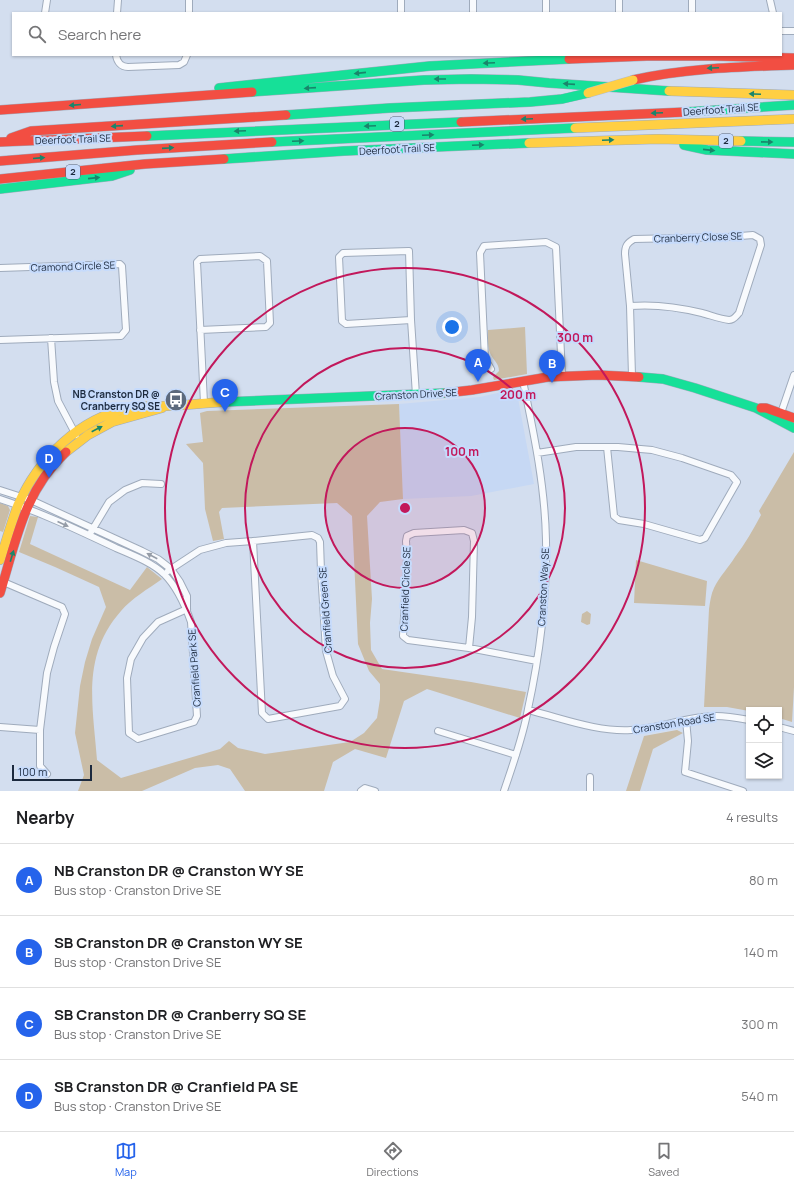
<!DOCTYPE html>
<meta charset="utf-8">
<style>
body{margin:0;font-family:Manrope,sans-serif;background:#f2f2f2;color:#202124}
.controls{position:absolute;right:12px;bottom:12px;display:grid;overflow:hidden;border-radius:0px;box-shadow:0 1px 3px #0004}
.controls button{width:36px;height:36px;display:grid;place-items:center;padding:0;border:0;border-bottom:1px solid #e0e0e0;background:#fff;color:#202124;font:20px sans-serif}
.scale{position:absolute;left:12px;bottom:10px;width:80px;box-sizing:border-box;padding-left:4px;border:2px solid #1c2a3e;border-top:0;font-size:11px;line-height:14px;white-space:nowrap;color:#1c2a3e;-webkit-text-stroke:3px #c6dbfc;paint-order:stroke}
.you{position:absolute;left:452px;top:327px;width:14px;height:14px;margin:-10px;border:3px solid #fff;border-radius:50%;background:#1a73e8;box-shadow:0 0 0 6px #1a73e833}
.badge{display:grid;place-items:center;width:26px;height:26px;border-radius:50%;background:#2563eb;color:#fff;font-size:13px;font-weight:700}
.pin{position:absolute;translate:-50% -33px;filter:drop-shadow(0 1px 2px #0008)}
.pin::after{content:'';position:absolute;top:21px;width:14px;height:12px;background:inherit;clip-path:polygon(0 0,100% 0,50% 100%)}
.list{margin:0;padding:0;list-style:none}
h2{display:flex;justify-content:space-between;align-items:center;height:52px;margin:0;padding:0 16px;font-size:17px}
h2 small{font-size:13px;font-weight:400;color:#757577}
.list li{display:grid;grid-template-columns:26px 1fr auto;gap:12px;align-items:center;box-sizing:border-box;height:72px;padding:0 16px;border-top:1px solid #e0e0e0}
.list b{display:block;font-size:15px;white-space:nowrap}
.list p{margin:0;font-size:13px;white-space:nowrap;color:#757577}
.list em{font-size:13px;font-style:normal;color:#757577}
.icon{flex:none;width:22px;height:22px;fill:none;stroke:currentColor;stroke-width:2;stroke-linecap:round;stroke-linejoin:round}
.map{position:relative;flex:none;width:794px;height:791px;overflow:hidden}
.search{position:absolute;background:#fff;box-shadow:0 1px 3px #0004;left:12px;right:12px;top:12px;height:44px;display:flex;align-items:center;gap:10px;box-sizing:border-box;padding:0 14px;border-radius:0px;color:#757577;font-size:15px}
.sheet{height:340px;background:#fff}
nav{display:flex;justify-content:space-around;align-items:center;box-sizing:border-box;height:56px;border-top:1px solid #e0e0e0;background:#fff;font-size:11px;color:#757577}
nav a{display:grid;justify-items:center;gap:2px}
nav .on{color:#2563eb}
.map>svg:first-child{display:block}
</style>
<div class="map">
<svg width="794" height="791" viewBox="0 0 794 791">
<rect width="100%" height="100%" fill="#d3deef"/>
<!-- built -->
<path fill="#c6d8f4" d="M511 390 517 393 534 484 471 496 403 499 399 404 480 397Z"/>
<!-- green -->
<path fill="#cabda7" d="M525 327 527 374 494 380 493 377 499 371C499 363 493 360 490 353 487 346 488 337 488 330Z
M399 404 403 499 380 502 367 516 372 599 370 623 371 650 382 669 471 682 526 692 520 718 427 689 404 701 386 758 355 749 333 762 324 791H245L230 769 218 765 195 768 142 791H78L84 775 75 733 80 686 85 662 92 639 106 607 99 587 55 567 19 552 30 516 38 517 30 544 130 590 147 567 162 579C148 589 132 598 121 611 81 656 93 706 97 760L121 778 220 749 229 741 238 748 265 754 350 742 364 733 377 718 380 699V684L369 671 358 644 352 516 337 503 222 508 219 512 224 539 213 541 205 509 203 463 186 444 203 442 200 413 207 411Z
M794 452V687L792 722 779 718V710H749V711L727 707H704L709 609C710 602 711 594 714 588 719 577 729 567 735 557 745 544 753 530 761 515L759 511Z
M0 503 8 506 10 510 3 532 0 531Z
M636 560 707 581 705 606 634 603Z
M587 611 591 614 590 624 587 625 581 622 582 614Z
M677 730 683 733 653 749 640 791H626L644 736Z"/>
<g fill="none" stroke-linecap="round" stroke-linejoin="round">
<!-- street casing -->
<g stroke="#9fabbc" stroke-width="8">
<path id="street" d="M692 0V13
M770 0 773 13
M45 13 47 0
M117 13 118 0
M189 13V0
M401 13V0
M473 13V0
M546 13V0
M619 13V0
M781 31H794
M116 55C117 62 121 67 128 67L179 65 184 62 187 55
M0 268 120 264 122 266 126 330 121 336 0 340
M630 306C654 304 678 307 702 313 710 315 720 319 729 320 734 320 736 316 739 313L761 245 760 239 753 235 728 237 634 239C627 243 625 246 625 254L630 306 632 376
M411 320 346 324 342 321 339 257 343 253 409 251 411 320 416 395
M200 330 266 327 270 323 267 261 260 256 200 259 197 262 204 403
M51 338 54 382 58 401 76 435
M491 369 485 359 480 253 484 246 546 242 556 247 562 375
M780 416 794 375
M537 453 576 447H618L652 450 682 458 731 475 737 482 705 538 700 540 644 524 619 520 614 516 607 447
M0 490 31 500 142 551 158 559 171 569 180 582 187 596V608
M0 499C40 512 78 530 116 548 132 555 151 562 164 574 177 587 185 605 191 622L197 716 194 722 138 739 129 733 127 678 131 659 143 638 158 622 187 609
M91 532 109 502 125 490 142 483 161 484
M312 535 318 538 320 542 321 571 326 651 333 676 345 699 340 706 268 719 262 713 253 541Z
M168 571 200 550 226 543 253 541
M1 581 62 607 65 614 54 647 47 673 40 730V766L47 774
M469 648 472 617 474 541 472 533 464 530 414 533 407 536 406 541 407 558 403 636 408 640 469 648 537 661
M528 710C562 718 596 732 631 730 659 729 687 716 716 716 727 716 738 718 749 720
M686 720 688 741 685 772 743 791
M0 727 40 730
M779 727 794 731
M438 731 516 755
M590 777V791
M361 791 365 788 375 791
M504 791C513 764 523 737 528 709 540 654 547 597 546 540 545 486 534 434 523 381"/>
</g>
<!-- fast casing -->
<g stroke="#9fabbc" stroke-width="10">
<path id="fast" d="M219 88 430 66 569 59
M252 92 424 80 471 79 518 80 549 83 669 91
M686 112 794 105
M286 115 390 108 530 102 562 99 588 93
M147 136 461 122
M741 141 794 142
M272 142 575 128
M684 145 707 150 794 154
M224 159 344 151 529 143
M0 189 112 176 130 170
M639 377 663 379 695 388 756 408 794 428
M224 402 446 393"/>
</g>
<!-- slow casing -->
<g stroke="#9fabbc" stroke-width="10">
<path id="slow" d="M669 91 794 95
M575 128 794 119
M529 143 658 139 741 141
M66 452 88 435 112 422 162 408
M0 560C6 542 11 523 18 505 38 459 79 418 130 408 142 405 154 406 166 406 186 405 205 403 224 402"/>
</g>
<!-- jam casing -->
<g stroke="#9fabbc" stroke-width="10">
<path id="jam" d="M569 59 647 56H713L794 58
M633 80C686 68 740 67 794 65
M0 110 252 92
M461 122 686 112
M11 138 31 131 286 115
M0 142 147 136
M0 161 137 150 272 142
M0 179 145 164 224 159
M446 393 472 390 548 377 598 375 639 377
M761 408H766L794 418
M0 593C16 541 24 491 66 452"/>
</g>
<!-- street -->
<use href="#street" stroke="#f8fafd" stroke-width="6"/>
<!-- fast -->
<use href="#fast" stroke="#16e098" stroke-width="9"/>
<!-- slow -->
<use href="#slow" stroke="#ffcf43" stroke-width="9"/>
<!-- jam -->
<use href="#jam" stroke="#f24e42" stroke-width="9"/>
<!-- slow-bridge casing -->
<g stroke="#b5bdc8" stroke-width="10" stroke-linecap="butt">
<path id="slow-bridge" d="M588 93 633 80"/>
</g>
<!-- slow-bridge -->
<use href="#slow-bridge" stroke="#ffcf43" stroke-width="9"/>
</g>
<!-- one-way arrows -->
<defs><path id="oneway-solid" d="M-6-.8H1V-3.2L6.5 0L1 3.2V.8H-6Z"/></defs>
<g fill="#19856b">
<use href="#oneway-solid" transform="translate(489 63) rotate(177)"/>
<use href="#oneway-solid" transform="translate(713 68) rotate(177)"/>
<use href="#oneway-solid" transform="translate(360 73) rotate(174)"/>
<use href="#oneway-solid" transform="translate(440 79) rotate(180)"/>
<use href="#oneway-solid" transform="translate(569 84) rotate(-176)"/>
<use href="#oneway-solid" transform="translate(310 88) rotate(176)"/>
<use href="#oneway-solid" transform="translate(755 94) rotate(-178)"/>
<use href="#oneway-solid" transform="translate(75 105) rotate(175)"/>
<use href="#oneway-solid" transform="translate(657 113) rotate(177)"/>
<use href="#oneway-solid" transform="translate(527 119) rotate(177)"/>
<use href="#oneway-solid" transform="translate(117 126) rotate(176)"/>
<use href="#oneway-solid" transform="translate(370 126) rotate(177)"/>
<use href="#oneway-solid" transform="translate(240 131) rotate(177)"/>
<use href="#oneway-solid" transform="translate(428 135) rotate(-3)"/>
<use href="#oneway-solid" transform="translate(608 140) rotate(-2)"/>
<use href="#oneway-solid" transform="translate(298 141) rotate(-3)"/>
<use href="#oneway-solid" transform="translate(767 142) rotate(1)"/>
<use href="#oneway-solid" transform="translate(478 145) rotate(-3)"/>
<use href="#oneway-solid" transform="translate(168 148) rotate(-4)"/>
<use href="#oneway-solid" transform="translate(709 150) rotate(6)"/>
<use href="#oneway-solid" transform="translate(39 158) rotate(-5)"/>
<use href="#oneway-solid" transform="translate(94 178) rotate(-6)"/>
<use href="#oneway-solid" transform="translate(97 429) rotate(-27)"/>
<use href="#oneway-solid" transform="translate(12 556) rotate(-73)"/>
</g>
<g fill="#959ca7">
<use href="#oneway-solid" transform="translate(63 524) rotate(24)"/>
<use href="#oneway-solid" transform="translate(152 556) rotate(-152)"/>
</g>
<!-- distance rings -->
<circle cx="405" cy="508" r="80" fill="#c2185b" fill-opacity=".12"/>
<g fill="none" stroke="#c2185b" stroke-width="2">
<circle cx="405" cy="508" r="80"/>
<circle cx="405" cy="508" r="160"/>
<circle cx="405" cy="508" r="240"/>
</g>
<!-- icons -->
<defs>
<g id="bus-disc" transform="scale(1.15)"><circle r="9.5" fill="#5c697c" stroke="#c6dbfc"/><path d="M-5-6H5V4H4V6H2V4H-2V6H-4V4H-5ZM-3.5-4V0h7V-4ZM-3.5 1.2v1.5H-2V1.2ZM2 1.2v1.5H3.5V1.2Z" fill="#fff"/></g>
</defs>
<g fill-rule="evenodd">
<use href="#bus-disc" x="176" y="400"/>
</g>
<g text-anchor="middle" stroke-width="4" stroke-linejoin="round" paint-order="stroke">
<!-- shield labels -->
<g fill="#c6dbfc" stroke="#4f5f77" stroke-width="1">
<rect x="390" y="117" width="14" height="14" rx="3"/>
<rect x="719" y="134" width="14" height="14" rx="3"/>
<rect x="66" y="165" width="14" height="14" rx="3"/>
</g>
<g font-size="9" font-weight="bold" fill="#1c2a3e">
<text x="397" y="127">2</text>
<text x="726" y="144">2</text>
<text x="73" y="175">2</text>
</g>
<!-- street labels -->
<g font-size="10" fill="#1c2a3e" stroke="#c6dbfc">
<text transform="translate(721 109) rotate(-4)" y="4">Deerfoot Trail SE</text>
<text transform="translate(73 139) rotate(-2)" y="4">Deerfoot Trail SE</text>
<text transform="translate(397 149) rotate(-3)" y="4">Deerfoot Trail SE</text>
<text transform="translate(698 237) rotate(-2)" y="4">Cranberry Close SE</text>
<text transform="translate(73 266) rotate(-2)" y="4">Cramond Circle SE</text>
<text transform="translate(416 394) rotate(-3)" y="4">Cranston Drive SE</text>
<text transform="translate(543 587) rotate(-87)" y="4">Cranston Way SE</text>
<text transform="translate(405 589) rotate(-88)" y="4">Cranfield Circle SE</text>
<text transform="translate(325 610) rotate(-94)" y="4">Cranfield Green SE</text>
<text transform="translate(194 668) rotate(-94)" y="4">Cranfield Park SE</text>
<text transform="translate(674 723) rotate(-9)" y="4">Cranston Road SE</text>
</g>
<!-- poi labels -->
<g font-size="10" font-weight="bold" fill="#1c2a3e" stroke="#c6dbfc" text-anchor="end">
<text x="160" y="398">NB Cranston DR @<tspan x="160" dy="12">Cranberry SQ SE</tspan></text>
</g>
</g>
<circle cx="405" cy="508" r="6" fill="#c2185b" stroke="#c6dbfc" stroke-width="2"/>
<g font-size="12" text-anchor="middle" font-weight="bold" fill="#c2185b" stroke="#c6dbfc" stroke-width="4" stroke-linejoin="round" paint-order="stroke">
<text x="575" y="342">300 m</text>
<text x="518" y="399">200 m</text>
<text x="462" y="456">100 m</text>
</g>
</svg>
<div class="controls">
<button><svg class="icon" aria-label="locate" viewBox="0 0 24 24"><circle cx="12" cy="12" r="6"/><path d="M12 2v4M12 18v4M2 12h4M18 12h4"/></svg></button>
<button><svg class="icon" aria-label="layers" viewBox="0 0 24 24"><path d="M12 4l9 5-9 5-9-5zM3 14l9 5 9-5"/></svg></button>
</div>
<div class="scale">100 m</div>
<div class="you"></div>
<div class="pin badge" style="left:478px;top:382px">A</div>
<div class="pin badge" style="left:552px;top:383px">B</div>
<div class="pin badge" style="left:225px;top:412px">C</div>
<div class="pin badge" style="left:49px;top:478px">D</div>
<div class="search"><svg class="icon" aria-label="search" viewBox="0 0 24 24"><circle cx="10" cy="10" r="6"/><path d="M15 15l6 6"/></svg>Search here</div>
</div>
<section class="sheet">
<h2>Nearby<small>4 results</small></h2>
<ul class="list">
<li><span class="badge">A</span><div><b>NB Cranston DR @ Cranston WY SE</b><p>Bus stop · Cranston Drive SE</p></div><em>80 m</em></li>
<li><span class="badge">B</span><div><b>SB Cranston DR @ Cranston WY SE</b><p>Bus stop · Cranston Drive SE</p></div><em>140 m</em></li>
<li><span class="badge">C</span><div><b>SB Cranston DR @ Cranberry SQ SE</b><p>Bus stop · Cranston Drive SE</p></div><em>300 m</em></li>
<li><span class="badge">D</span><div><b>SB Cranston DR @ Cranfield PA SE</b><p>Bus stop · Cranston Drive SE</p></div><em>540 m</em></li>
</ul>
</section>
<nav>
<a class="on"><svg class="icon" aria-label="map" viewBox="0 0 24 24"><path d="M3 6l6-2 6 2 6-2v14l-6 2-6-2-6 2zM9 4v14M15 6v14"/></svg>Map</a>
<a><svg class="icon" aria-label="directions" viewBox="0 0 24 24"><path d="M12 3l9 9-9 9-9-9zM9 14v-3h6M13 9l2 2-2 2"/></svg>Directions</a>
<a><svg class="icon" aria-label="saved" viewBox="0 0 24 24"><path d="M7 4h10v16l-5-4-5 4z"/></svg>Saved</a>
</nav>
